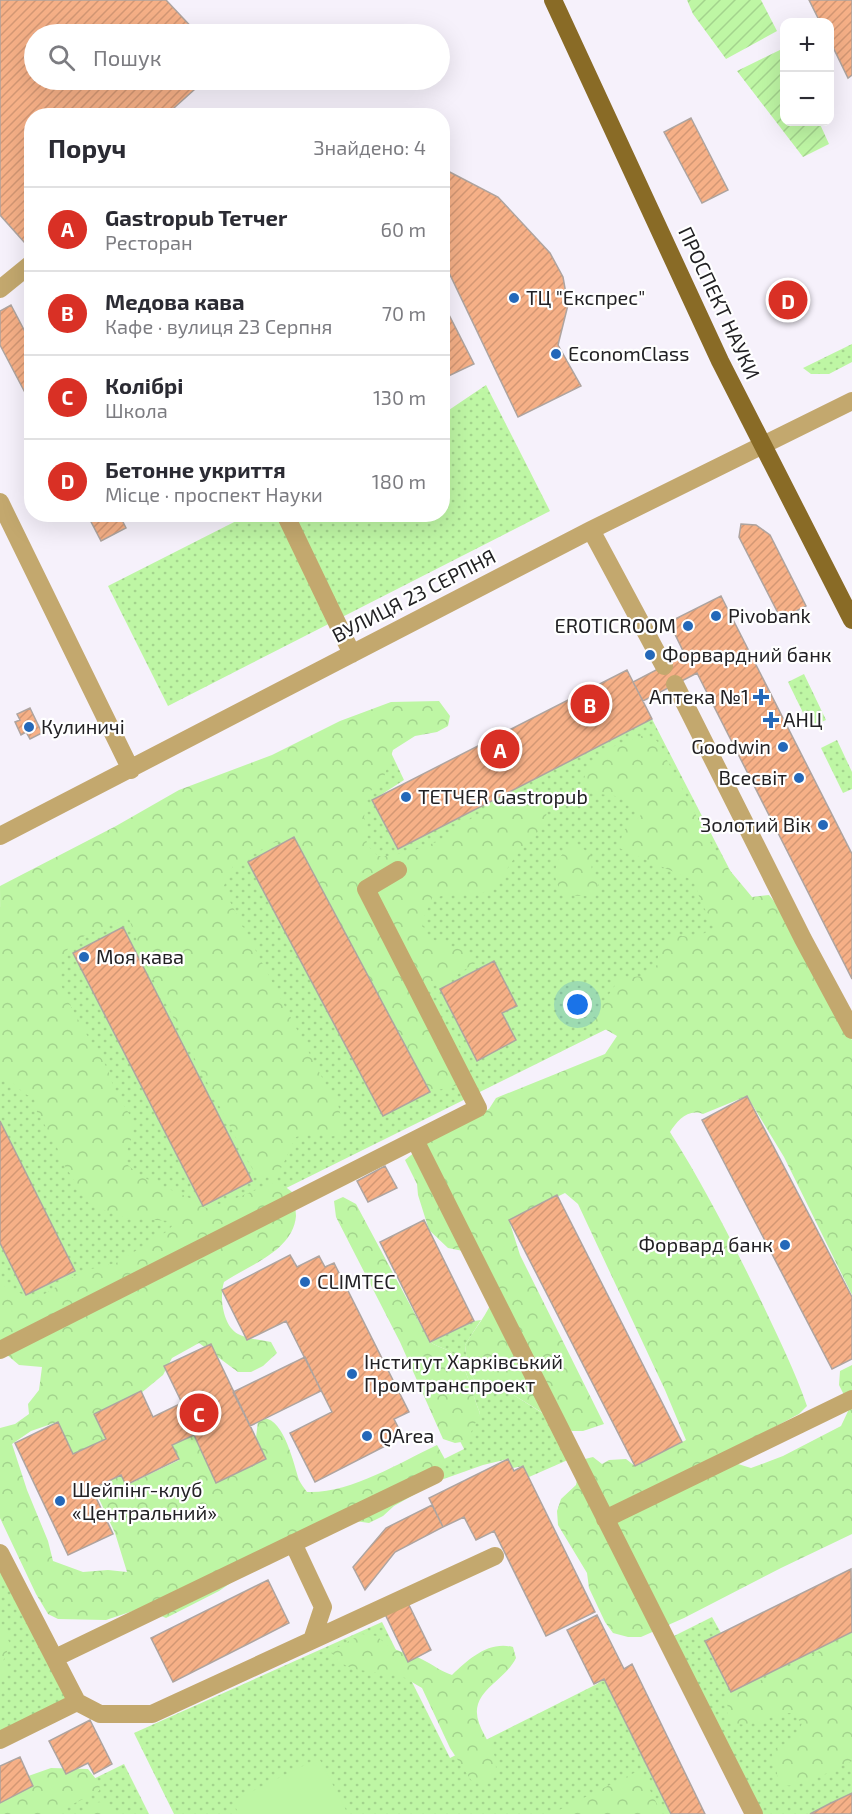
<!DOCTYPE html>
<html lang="uk">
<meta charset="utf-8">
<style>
body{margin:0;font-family:"Exo 2",sans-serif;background:#f7f7f7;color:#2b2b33}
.controls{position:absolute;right:18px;top:18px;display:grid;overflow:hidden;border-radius:12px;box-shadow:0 6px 24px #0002}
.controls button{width:54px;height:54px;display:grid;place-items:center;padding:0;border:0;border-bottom:2px solid #e1e1e2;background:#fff;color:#2b2b33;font:30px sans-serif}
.you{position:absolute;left:578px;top:1005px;width:21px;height:21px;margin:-15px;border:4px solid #fff;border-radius:50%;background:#1a73e8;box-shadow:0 0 0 9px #1a73e833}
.badge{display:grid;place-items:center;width:39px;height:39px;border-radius:50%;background:#d93025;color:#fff;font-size:20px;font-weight:700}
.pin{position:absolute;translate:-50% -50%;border:3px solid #fff;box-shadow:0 2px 6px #0006}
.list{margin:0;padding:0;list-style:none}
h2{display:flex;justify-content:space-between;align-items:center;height:78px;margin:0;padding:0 24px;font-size:26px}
h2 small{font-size:20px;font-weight:400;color:#7c7c81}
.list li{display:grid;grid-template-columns:39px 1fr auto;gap:18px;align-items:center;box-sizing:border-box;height:84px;padding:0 24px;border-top:2px solid #e1e1e2}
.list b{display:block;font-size:22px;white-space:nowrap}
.list p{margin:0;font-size:20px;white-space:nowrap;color:#7c7c81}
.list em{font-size:20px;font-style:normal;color:#7c7c81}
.icon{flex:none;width:33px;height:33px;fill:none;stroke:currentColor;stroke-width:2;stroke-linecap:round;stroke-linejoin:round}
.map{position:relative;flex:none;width:852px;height:1814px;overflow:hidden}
.search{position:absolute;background:#fff;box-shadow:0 6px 24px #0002;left:24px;top:24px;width:426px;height:66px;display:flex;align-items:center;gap:15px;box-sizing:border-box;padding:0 21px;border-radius:33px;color:#7c7c81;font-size:22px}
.panel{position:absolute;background:#fff;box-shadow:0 6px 24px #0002;left:24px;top:108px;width:426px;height:414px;border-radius:24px}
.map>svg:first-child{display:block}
</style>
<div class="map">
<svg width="852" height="1814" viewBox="0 0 852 1814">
<defs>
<pattern id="grass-dots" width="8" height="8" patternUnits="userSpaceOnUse" patternTransform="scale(1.5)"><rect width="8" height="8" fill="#bef6a4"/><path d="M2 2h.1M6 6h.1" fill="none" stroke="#a3d38d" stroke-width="1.8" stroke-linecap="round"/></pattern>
<pattern id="forest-crowns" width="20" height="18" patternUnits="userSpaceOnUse" patternTransform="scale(1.5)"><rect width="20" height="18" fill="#bef6a4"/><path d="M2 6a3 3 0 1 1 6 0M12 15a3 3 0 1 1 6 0" fill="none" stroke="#a3d38d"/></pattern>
<pattern id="garden-furrows" width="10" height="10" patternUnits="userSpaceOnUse" patternTransform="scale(1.5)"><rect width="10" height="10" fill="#bef6a4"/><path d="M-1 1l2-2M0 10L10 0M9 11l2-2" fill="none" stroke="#a3d38d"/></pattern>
<pattern id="building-hatch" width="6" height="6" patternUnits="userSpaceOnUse" patternTransform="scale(1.5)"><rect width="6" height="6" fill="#f6b087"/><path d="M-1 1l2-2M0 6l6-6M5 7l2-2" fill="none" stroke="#d39774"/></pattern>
</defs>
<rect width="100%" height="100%" fill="#f6f1fb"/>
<!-- grass -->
<path fill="url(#grass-dots)" d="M852 344V362L829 374H811L803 368Z
M486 385 550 511 168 706 108 586 248 515 442 514 443 414Z
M804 674 826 720 810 727 788 682Z
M652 719 770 948 0 1330V907L376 721 404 780 373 800 398 849Z
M837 740 852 772V789L843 793 821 748Z
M481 1320 465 1345 468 1370 478 1385 504 1389 552 1419 570 1459 529 1477 523 1466 513 1468 508 1459 483 1465 438 1481 444 1459 464 1449 460 1441 480 1413C472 1395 468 1368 455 1355 451 1350 437 1347 430 1342L474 1321Z
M0 1569 71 1700 0 1734Z
M712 1617 721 1633 706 1641 731 1692 852 1632V1814H759L670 1638Z
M382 1622 450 1758 597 1684 604 1679 671 1814H174L134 1733Z
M124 1764 149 1814H22Z"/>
<!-- forest -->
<path fill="url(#forest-crowns)" d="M439 701 450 716 448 726 437 732 415 736 393 750 384 777 367 795 364 818 367 845 378 856H390L415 850 439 841 449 832 492 806 532 793 540 796 545 803 547 810 545 824 515 857 495 887 480 894 457 893 432 898 422 922 425 932 434 940 462 950 477 962 447 981 425 989 441 1024 457 1043 469 1063 470 1082 430 1092 294 837 273 843 233 866 223 888 327 1087 338 1104 344 1130C332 1142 325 1133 311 1134 307 1134 301 1136 296 1137 288 1150 284 1169 273 1178L256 1175 249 1163 146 965 129 919C103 927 56 940 59 975 60 991 80 1022 88 1037 95 1049 104 1060 109 1073 112 1081 114 1092 119 1099 123 1105 128 1110 131 1118 137 1138 126 1144 125 1162 146 1186 181 1189 206 1208L226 1202 278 1181 292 1192C293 1200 296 1208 296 1216 293 1251 249 1265 224 1282 219 1297 223 1326 238 1334 247 1339 261 1340 271 1342L277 1353 263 1366 251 1372H238L199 1343 172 1358 163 1375 129 1403 111 1444 70 1464 57 1422 31 1431 12 1444 27 1490 48 1541 53 1561 83 1572 108 1570 127 1572 115 1533 94 1488 121 1475 127 1485 179 1460 172 1445 194 1435 217 1483 256 1438 258 1420C282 1409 294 1465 299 1480 301 1484 304 1488 307 1492 349 1494 399 1463 437 1445L447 1463 438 1481 394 1506 383 1516 369 1523 355 1521 242 1575 219 1591 166 1618 142 1608 106 1620 58 1619 48 1614 36 1594 0 1518V1428L15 1424 29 1414 28 1404 39 1390 42 1367 19 1365 0 1349V1280L6 1288 36 1299 83 1271 116 1263 166 1232 175 1223 169 1221 126 1218 90 1205 61 1160 56 1144 37 1112 34 1098 25 1094 1 1073 0 886 116 826 179 790 272 755 340 721 391 702Z
M647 734 657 741 717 855 752 897 769 895 778 906 852 1040V1295L784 1157 747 1096 703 1114C688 1108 677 1121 670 1132 705 1187 735 1247 763 1305 779 1339 795 1371 807 1406L799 1414 752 1439 738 1464 751 1468 783 1456 841 1426 850 1407 839 1385 840 1371 852 1365V1534L781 1568 684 1618 641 1637H628L613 1633 605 1622 589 1588 587 1573 558 1525 557 1511 561 1499 576 1485 581 1460 593 1457 602 1464 609 1460 626 1459 635 1466 686 1440 665 1390 578 1204 565 1193 509 1220 520 1255 604 1424 583 1431H572L504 1389 478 1385 468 1370 465 1345C475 1328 488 1314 494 1296L463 1251 448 1248 429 1230 418 1195 417 1184 405 1160 431 1139 489 1109 496 1098 605 1054 617 1036 591 1021 620 978 644 976 657 965 659 948 677 935 695 938 716 927 701 903 696 886 690 879 619 848 623 831 641 815C631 797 616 795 597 794L584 779 588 765 612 747Z
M578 846 590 853 592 860 591 875 599 882 595 895C586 896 574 897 566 893 547 885 555 847 578 846Z
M343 1197 356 1204 430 1342C437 1347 451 1350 455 1355 468 1368 472 1395 480 1413L467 1441 455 1443 443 1439 400 1342 336 1217 334 1201Z
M0 1627 6 1635 10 1644 2 1664 7 1673 0 1682Z
M362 1634 377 1636C395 1655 407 1650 427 1662 436 1667 441 1671 452 1675 469 1659 488 1641 513 1647L516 1658C508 1674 492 1682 482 1696 467 1718 489 1737 495 1757 496 1762 496 1769 496 1775L486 1781 471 1780 450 1748 422 1688 398 1674H388L353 1669 339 1662 331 1651Z
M852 1635V1761C834 1769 799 1790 780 1785L772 1754 779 1746 795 1741 802 1723 791 1713C771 1714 752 1729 732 1723L728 1717 727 1696 734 1690 751 1685Z
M51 1768 88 1769 100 1784 99 1791 53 1814H0V1786Z
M640 1770 662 1814H551Z
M102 1802 118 1814H85L84 1808 89 1803Z"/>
<!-- garden -->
<path fill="url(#garden-furrows)" d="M687 0H761L777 31 726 59 693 14Z
M784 48V122H819L829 144 803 157 737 71Z"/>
<!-- pitch -->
<path fill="#bef6a4" d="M319 1758 348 1814H239L232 1801Z"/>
<!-- building -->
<path fill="url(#building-hatch)" stroke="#aea49f" stroke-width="1.5" d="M0 0H166L198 34H34V80H205L165 116H32V235L24 242 0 215Z
M809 0H852V75L848 78 830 41V22H820Z
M691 118 728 190 702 203 664 132Z
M442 168 498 197 550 253 563 277 568 305 558 345 581 386 518 417 442 258Z
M786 280 804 314 789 321 771 287Z
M442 301 474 364 442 379Z
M11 305 32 345V406L0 345V311Z
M87 514H119L126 528 101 541Z
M741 524 756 525 770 535 806 606 781 619 739 537Z
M721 596 852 854V979L697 673 643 701 633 682 685 655 669 622Z
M627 670 652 719 398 849 372 800Z
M30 708 42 733 30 739 26 732 21 735 15 722 20 720 17 714Z
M294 837 430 1092 383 1116 248 862Z
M123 927 252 1181 203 1206 73 953Z
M494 961 517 1006 502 1013 516 1040 477 1061 440 989Z
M747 1096 852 1297V1359L832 1369 702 1120Z
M0 1121 75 1271 26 1295 0 1243Z
M385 1166 397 1188 368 1202 357 1181Z
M557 1195 682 1442 635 1466 509 1220Z
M424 1220 474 1321 430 1342 380 1242Z
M290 1255 297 1267 319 1256 325 1267 334 1263 409 1412 394 1419 403 1437 315 1482 290 1433 332 1412 286 1321 247 1340 222 1290Z
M211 1344 266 1459 216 1483 194 1435 172 1445 179 1459 126 1485 121 1475 92 1489 113 1534 68 1555 15 1443 58 1422 73 1454 106 1439 94 1414 141 1391 153 1417 182 1403 164 1366Z
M305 1357 321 1391 250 1426 233 1392Z
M508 1459 514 1471 523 1466 595 1612 546 1636 494 1531 476 1540 464 1517 443 1527 429 1498Z
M432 1505 443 1527 395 1552 365 1590 353 1567 386 1528Z
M851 1569 852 1632 731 1692 705 1641Z
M268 1580 289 1623 173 1682 151 1638Z
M408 1603 431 1650 408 1662 385 1614Z
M597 1615 624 1669 632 1664 705 1814H671L604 1679 594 1684 567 1630Z
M90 1720 112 1764 94 1774 88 1763 66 1774 49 1741Z
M20 1757 33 1786 0 1803V1766Z
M852 1793V1814H810L829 1804Z"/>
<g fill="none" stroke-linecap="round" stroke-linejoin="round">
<!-- minor -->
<path stroke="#c3a86e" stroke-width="18" d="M0 289 32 263
M0 502 131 770
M285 514 352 654
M591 530 664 666
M675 684 803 939 852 1030
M0 836 591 530 852 401
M415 1140 754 1814
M0 1350 478 1108 366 889 398 870
M605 1519 852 1399
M293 1543 323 1607 312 1640
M0 1553 77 1702 100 1714H152L495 1556
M55 1658 435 1475
M0 1740 77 1702"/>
<!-- major -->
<path stroke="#896b26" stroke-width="18" d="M553 0 720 361 852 620"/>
</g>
<!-- markers -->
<g fill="#2468b9" stroke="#fff" stroke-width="2">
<circle cx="514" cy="298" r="6"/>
<circle cx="556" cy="354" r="6"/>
<circle cx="716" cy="616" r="6"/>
<circle cx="688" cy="626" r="6"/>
<circle cx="650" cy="655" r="6"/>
<path d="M758 688h6v6h6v6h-6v6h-6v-6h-6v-6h6z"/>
<path d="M768 711h6v6h6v6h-6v6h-6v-6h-6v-6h6z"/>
<circle cx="29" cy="727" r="6"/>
<circle cx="783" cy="747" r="6"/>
<circle cx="799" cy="778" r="6"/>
<circle cx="406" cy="797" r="6"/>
<circle cx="823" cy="825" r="6"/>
<circle cx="84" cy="957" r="6"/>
<circle cx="785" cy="1245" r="6"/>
<circle cx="305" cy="1282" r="6"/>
<circle cx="352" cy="1374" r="6"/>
<circle cx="367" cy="1436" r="6"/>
<circle cx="60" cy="1501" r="6"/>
</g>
<g text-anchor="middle" stroke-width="4.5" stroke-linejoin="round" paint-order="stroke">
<!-- poi labels -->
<g font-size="20" fill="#222124" stroke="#fff" text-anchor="start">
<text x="526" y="305">ТЦ "Експрес"</text>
<text x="568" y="361">EconomClass</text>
<text x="728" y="623">Pivobank</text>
<text x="676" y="633" text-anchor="end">EROTICROOM</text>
<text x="662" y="662">Форвардний банк</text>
<text x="749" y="704" text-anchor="end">Аптека №1</text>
<text x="783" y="727">АНЦ</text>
<text x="41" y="734">Кулиничі</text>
<text x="771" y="754" text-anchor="end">Goodwin</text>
<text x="787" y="785" text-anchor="end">Всесвіт</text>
<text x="418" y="804">ТЕТЧЕR Gastropub</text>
<text x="811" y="832" text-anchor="end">Золотий Вік</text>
<text x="96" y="964">Моя кава</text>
<text x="773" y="1252" text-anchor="end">Форвард банк</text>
<text x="317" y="1289">CLIMTEC</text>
<text x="364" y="1369">Інститут Харківський<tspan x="364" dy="23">Промтранспроект</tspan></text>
<text x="379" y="1443">QArea</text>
<text x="72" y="1497">Шейпінг-клуб<tspan x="72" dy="23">«Центральний»</tspan></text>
</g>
<!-- street labels -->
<g font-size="20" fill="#222124" stroke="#fff">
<text transform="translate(719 303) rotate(65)" y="7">ПРОСПЕКТ НАУКИ</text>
<text transform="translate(414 596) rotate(-27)" y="7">ВУЛИЦЯ 23 СЕРПНЯ</text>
</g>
</g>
</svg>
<div class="controls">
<button>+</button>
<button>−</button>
</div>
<div class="you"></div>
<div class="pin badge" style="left:500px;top:749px">A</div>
<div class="pin badge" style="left:590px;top:704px">B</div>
<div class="pin badge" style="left:199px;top:1413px">C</div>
<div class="pin badge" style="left:788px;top:300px">D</div>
<div class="search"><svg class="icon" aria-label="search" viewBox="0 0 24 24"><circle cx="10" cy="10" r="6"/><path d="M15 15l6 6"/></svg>Пошук</div>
<section class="panel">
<h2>Поруч<small>Знайдено: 4</small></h2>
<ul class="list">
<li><span class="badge">A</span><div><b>Gastropub Teтчеr</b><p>Ресторан</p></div><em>60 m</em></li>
<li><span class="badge">B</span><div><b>Медова кава</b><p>Кафе · вулиця 23 Серпня</p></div><em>70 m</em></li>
<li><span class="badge">C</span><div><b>Колібрі</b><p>Школа</p></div><em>130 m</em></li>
<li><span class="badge">D</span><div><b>Бетонне укриття</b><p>Місце · проспект Науки</p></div><em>180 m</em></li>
</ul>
</section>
</div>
